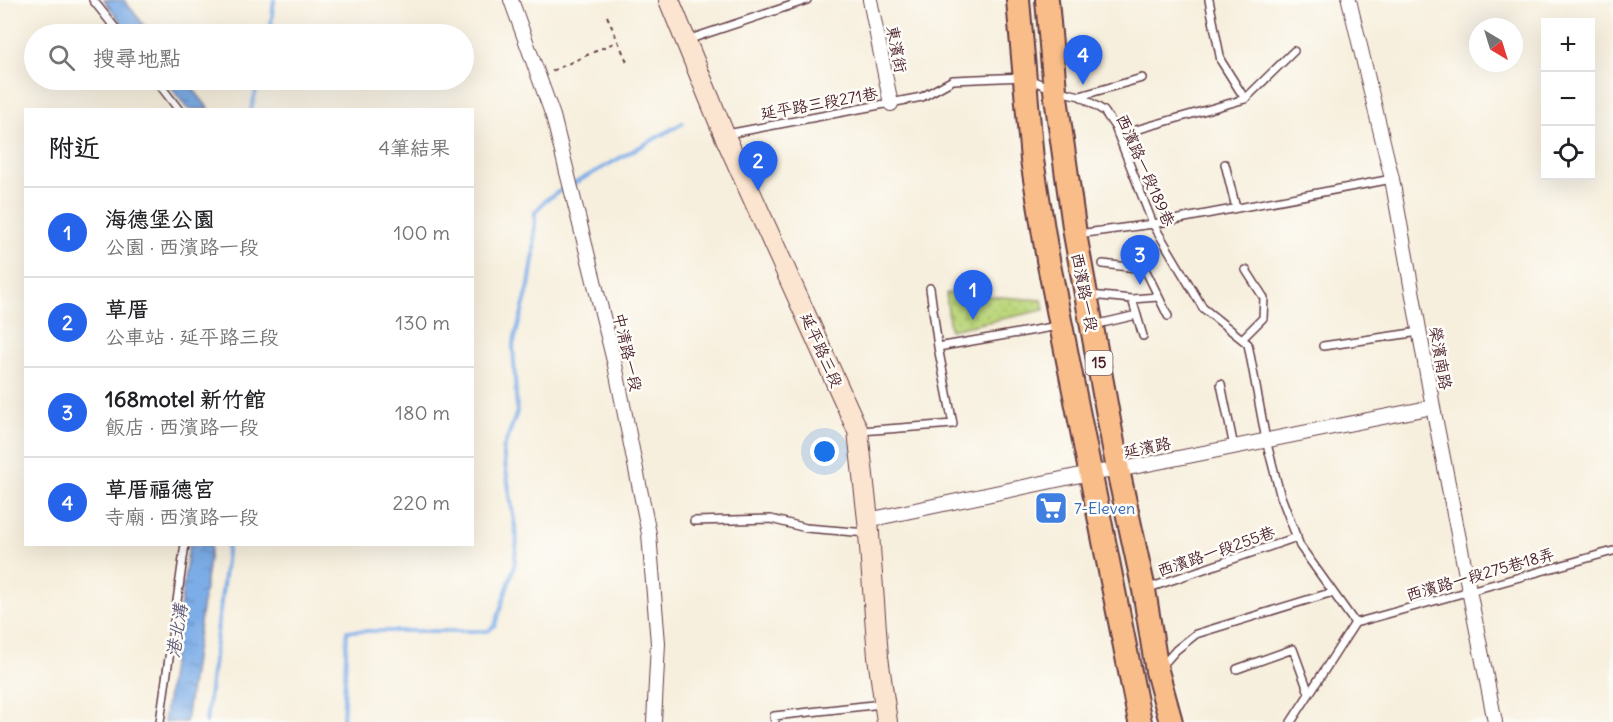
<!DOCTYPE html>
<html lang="zh-TW">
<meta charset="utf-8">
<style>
body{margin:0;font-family:Delius,"LXGW WenKai TC",sans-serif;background:#f2f2f2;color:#202124}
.controls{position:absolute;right:18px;top:18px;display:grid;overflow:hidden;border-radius:0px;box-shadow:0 6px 24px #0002}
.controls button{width:54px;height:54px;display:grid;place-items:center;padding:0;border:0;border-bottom:2px solid #e0e0e0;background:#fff;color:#202124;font:30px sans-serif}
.compass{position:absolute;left:1469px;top:18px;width:54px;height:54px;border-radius:50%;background:#fff;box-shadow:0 6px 24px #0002;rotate:142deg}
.you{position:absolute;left:825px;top:452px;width:21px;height:21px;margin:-15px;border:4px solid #fff;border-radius:50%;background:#1a73e8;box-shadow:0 0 0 9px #1a73e833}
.badge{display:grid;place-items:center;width:39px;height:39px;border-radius:50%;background:#2563eb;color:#fff;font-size:20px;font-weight:700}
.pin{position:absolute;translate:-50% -50px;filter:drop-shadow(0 2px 3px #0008)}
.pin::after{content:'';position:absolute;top:32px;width:21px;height:18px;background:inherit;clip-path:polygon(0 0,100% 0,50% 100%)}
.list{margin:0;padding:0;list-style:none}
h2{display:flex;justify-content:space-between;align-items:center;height:78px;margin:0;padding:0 24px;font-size:26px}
h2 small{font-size:20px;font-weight:400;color:#757577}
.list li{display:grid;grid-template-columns:39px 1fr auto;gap:18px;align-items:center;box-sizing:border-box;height:90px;padding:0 24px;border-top:2px solid #e0e0e0}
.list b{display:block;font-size:22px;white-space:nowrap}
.list p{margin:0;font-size:20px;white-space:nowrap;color:#757577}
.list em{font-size:20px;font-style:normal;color:#757577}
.icon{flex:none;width:33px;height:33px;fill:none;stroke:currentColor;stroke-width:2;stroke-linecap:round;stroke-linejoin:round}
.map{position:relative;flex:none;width:1613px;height:722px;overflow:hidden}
.search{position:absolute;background:#fff;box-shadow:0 6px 24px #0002;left:24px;top:24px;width:450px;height:66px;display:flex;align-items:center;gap:15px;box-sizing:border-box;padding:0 21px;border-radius:33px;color:#757577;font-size:22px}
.panel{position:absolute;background:#fff;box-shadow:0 6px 24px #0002;left:24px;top:108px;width:450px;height:438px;border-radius:0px}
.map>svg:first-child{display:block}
</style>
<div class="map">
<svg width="1613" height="722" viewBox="0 0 1613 722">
<defs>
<pattern id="park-dots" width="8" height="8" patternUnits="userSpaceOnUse" patternTransform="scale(1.5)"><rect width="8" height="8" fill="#bcd77d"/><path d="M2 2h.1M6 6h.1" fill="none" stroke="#a3b86c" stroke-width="1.8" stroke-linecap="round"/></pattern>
<pattern id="water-ripples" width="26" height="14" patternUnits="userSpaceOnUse" patternTransform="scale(1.5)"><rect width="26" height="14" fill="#7dade7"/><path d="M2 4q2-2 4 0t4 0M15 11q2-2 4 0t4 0" fill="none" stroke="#688cbb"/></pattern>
</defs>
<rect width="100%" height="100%" fill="#fdfcf7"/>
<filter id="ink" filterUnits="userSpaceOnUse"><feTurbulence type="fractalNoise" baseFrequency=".0167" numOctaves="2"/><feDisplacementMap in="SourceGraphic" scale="12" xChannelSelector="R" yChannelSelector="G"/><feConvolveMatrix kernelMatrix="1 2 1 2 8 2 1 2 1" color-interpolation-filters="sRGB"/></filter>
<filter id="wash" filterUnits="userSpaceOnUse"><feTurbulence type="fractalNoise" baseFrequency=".008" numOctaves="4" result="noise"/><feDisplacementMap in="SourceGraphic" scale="24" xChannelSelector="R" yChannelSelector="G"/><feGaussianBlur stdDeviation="1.35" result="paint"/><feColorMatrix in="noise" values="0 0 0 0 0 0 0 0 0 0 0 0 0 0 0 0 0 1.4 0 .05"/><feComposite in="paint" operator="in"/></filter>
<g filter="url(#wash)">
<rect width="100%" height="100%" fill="#f7efdd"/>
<!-- park -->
<path fill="url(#park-dots)" stroke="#837b54" stroke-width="1.5" d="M946 293 1042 300 1044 310 950 330Z"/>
<!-- water -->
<path fill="url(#water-ripples)" stroke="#646689" stroke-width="1.5" d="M104 0H124L151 34H130Z
M165 80H186L209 109H188Z
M189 545H211L186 722H164Z"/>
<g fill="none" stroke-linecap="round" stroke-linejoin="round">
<!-- stream -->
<path stroke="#7dade7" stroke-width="4" d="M270 34 274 0
M251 110 259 80
M573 184 683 123
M206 722 228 544
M343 722 347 631H488L495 625 514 567 517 540 503 450 517 412 513 345 529 286 534 253 535 212 546 200 566 187"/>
</g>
</g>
<g filter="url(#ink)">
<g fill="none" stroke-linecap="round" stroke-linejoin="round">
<!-- lane casing -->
<g stroke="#643e46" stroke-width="10">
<path id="lane" d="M93 0 120 34
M1209 0 1221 61 1245 99
M687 40 807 0
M156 80 179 110
M1080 96 1142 78
M727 134 922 97 953 80 1024 77 1055 90 1080 96 1104 111 1115 127 1153 224 1203 308 1248 344 1266 440 1280 494 1300 546 1355 623
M1118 135 1245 99 1294 51
M1225 164 1236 208
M1078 234 1153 224 1392 179
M1103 264 1145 269 1168 316
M1090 295 1132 299
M1094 325 1137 315
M1143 336 1132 299 1158 297
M1242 339 1263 318 1264 298 1246 270
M1323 346 1419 332
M938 347 1058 326
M1221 384 1234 447
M861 431 953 424 938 347 930 288
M694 521 771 519 806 528 867 533
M1146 589 1297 537
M1355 623 1613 551
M1161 667 1176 650 1196 634 1333 592
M1237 669 1293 649 1309 693
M160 722 185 544
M775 722 774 716 882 704
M1291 722 1355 623"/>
</g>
<!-- street casing -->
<g stroke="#643e46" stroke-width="16">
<path id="street" d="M511 0 553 116 615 365 649 534 658 643 654 722
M870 0 891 104
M1349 0 1392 179 1433 407 1495 722
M868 520 1090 473 1118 470 1433 407"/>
</g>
<!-- secondary casing -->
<g stroke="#643e46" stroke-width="22">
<path id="secondary" d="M669 0 724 134 858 431 868 520 878 657 887 722"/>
</g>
<!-- primary casing -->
<g stroke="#643e46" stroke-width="26">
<path id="primary" d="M1018 0 1032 160 1048 260 1140 722
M1047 0 1055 90 1075 234 1118 470 1144 590 1157 671 1171 722"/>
</g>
<!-- path -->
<path stroke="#643e46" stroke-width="2" stroke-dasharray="4.5 4.5" stroke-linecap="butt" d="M607 16 628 64
M552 71 618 41"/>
<!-- lane -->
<use href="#lane" stroke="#fff" stroke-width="7"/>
<!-- street -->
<use href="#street" stroke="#fff" stroke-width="14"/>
<!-- secondary -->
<use href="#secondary" stroke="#fce5d0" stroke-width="20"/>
<!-- primary -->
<use href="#primary" stroke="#f8bd89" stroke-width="22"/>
</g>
</g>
<!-- icons -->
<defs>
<g id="supermarket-square" transform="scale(1.725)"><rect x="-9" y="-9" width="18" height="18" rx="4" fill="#3f7fe0" stroke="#fdfcf7"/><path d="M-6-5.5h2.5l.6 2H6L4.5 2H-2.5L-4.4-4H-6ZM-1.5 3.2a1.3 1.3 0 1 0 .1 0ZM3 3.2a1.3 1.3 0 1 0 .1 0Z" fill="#fff"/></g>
</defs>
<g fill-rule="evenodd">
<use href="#supermarket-square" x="1051" y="508"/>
</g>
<g text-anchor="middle" stroke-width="5" stroke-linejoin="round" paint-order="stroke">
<!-- shield labels -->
<rect fill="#fdfcf7" stroke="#806168" stroke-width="1.5" x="1085.5" y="351" width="27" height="24" rx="4.5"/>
<g font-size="15" font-weight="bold" fill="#4a1f2b">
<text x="1099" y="368">15</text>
</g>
<!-- street labels -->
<g font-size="16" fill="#4a1f2b" stroke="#fdfcf7">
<text transform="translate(897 49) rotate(79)" y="6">東濱街</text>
<text transform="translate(819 103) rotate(-10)" y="6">延平路三段271巷</text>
<text transform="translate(1146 170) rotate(66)" y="6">西濱路一段189巷</text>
<text transform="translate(1085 292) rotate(79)" y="6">西濱路一段</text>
<text transform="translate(822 350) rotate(66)" y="6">延平路三段</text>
<text transform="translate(628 352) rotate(77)" y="6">中清路一段</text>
<text transform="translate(1441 358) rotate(80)" y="6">榮濱南路</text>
<text transform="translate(1147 447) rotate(-11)" y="6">延濱路</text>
<text transform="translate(1216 551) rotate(-19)" y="6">西濱路一段255巷</text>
<text transform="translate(1480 574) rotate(-16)" y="6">西濱路一段275巷18弄</text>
</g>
<!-- shop labels -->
<g font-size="16" fill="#366cbe" stroke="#fdfcf7" text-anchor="start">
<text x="1074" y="514">7-Eleven</text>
</g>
<!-- water labels -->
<g font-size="18" font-style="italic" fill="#5e5876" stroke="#fdfcf7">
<text transform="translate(177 631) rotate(-81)" y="6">港北溝</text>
</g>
</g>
</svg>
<div class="controls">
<button>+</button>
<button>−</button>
<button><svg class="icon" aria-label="locate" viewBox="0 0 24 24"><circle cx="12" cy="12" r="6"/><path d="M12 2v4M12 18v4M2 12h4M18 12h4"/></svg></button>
</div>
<svg class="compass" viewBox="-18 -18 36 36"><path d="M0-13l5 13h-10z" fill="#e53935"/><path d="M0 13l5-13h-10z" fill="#757577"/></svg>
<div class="you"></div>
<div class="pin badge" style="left:973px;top:320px">1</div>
<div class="pin badge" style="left:758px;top:191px">2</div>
<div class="pin badge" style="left:1140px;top:285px">3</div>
<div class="pin badge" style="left:1083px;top:85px">4</div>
<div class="search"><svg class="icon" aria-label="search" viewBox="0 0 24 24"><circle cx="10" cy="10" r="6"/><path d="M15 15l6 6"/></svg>搜尋地點</div>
<section class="panel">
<h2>附近<small>4筆結果</small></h2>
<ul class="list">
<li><span class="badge">1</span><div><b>海德堡公園</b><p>公園 · 西濱路一段</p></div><em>100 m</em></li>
<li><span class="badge">2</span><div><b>草厝</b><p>公車站 · 延平路三段</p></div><em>130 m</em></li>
<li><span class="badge">3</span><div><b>168motel 新竹館</b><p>飯店 · 西濱路一段</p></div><em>180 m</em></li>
<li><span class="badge">4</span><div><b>草厝福德宮</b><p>寺廟 · 西濱路一段</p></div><em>220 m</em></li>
</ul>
</section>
</div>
